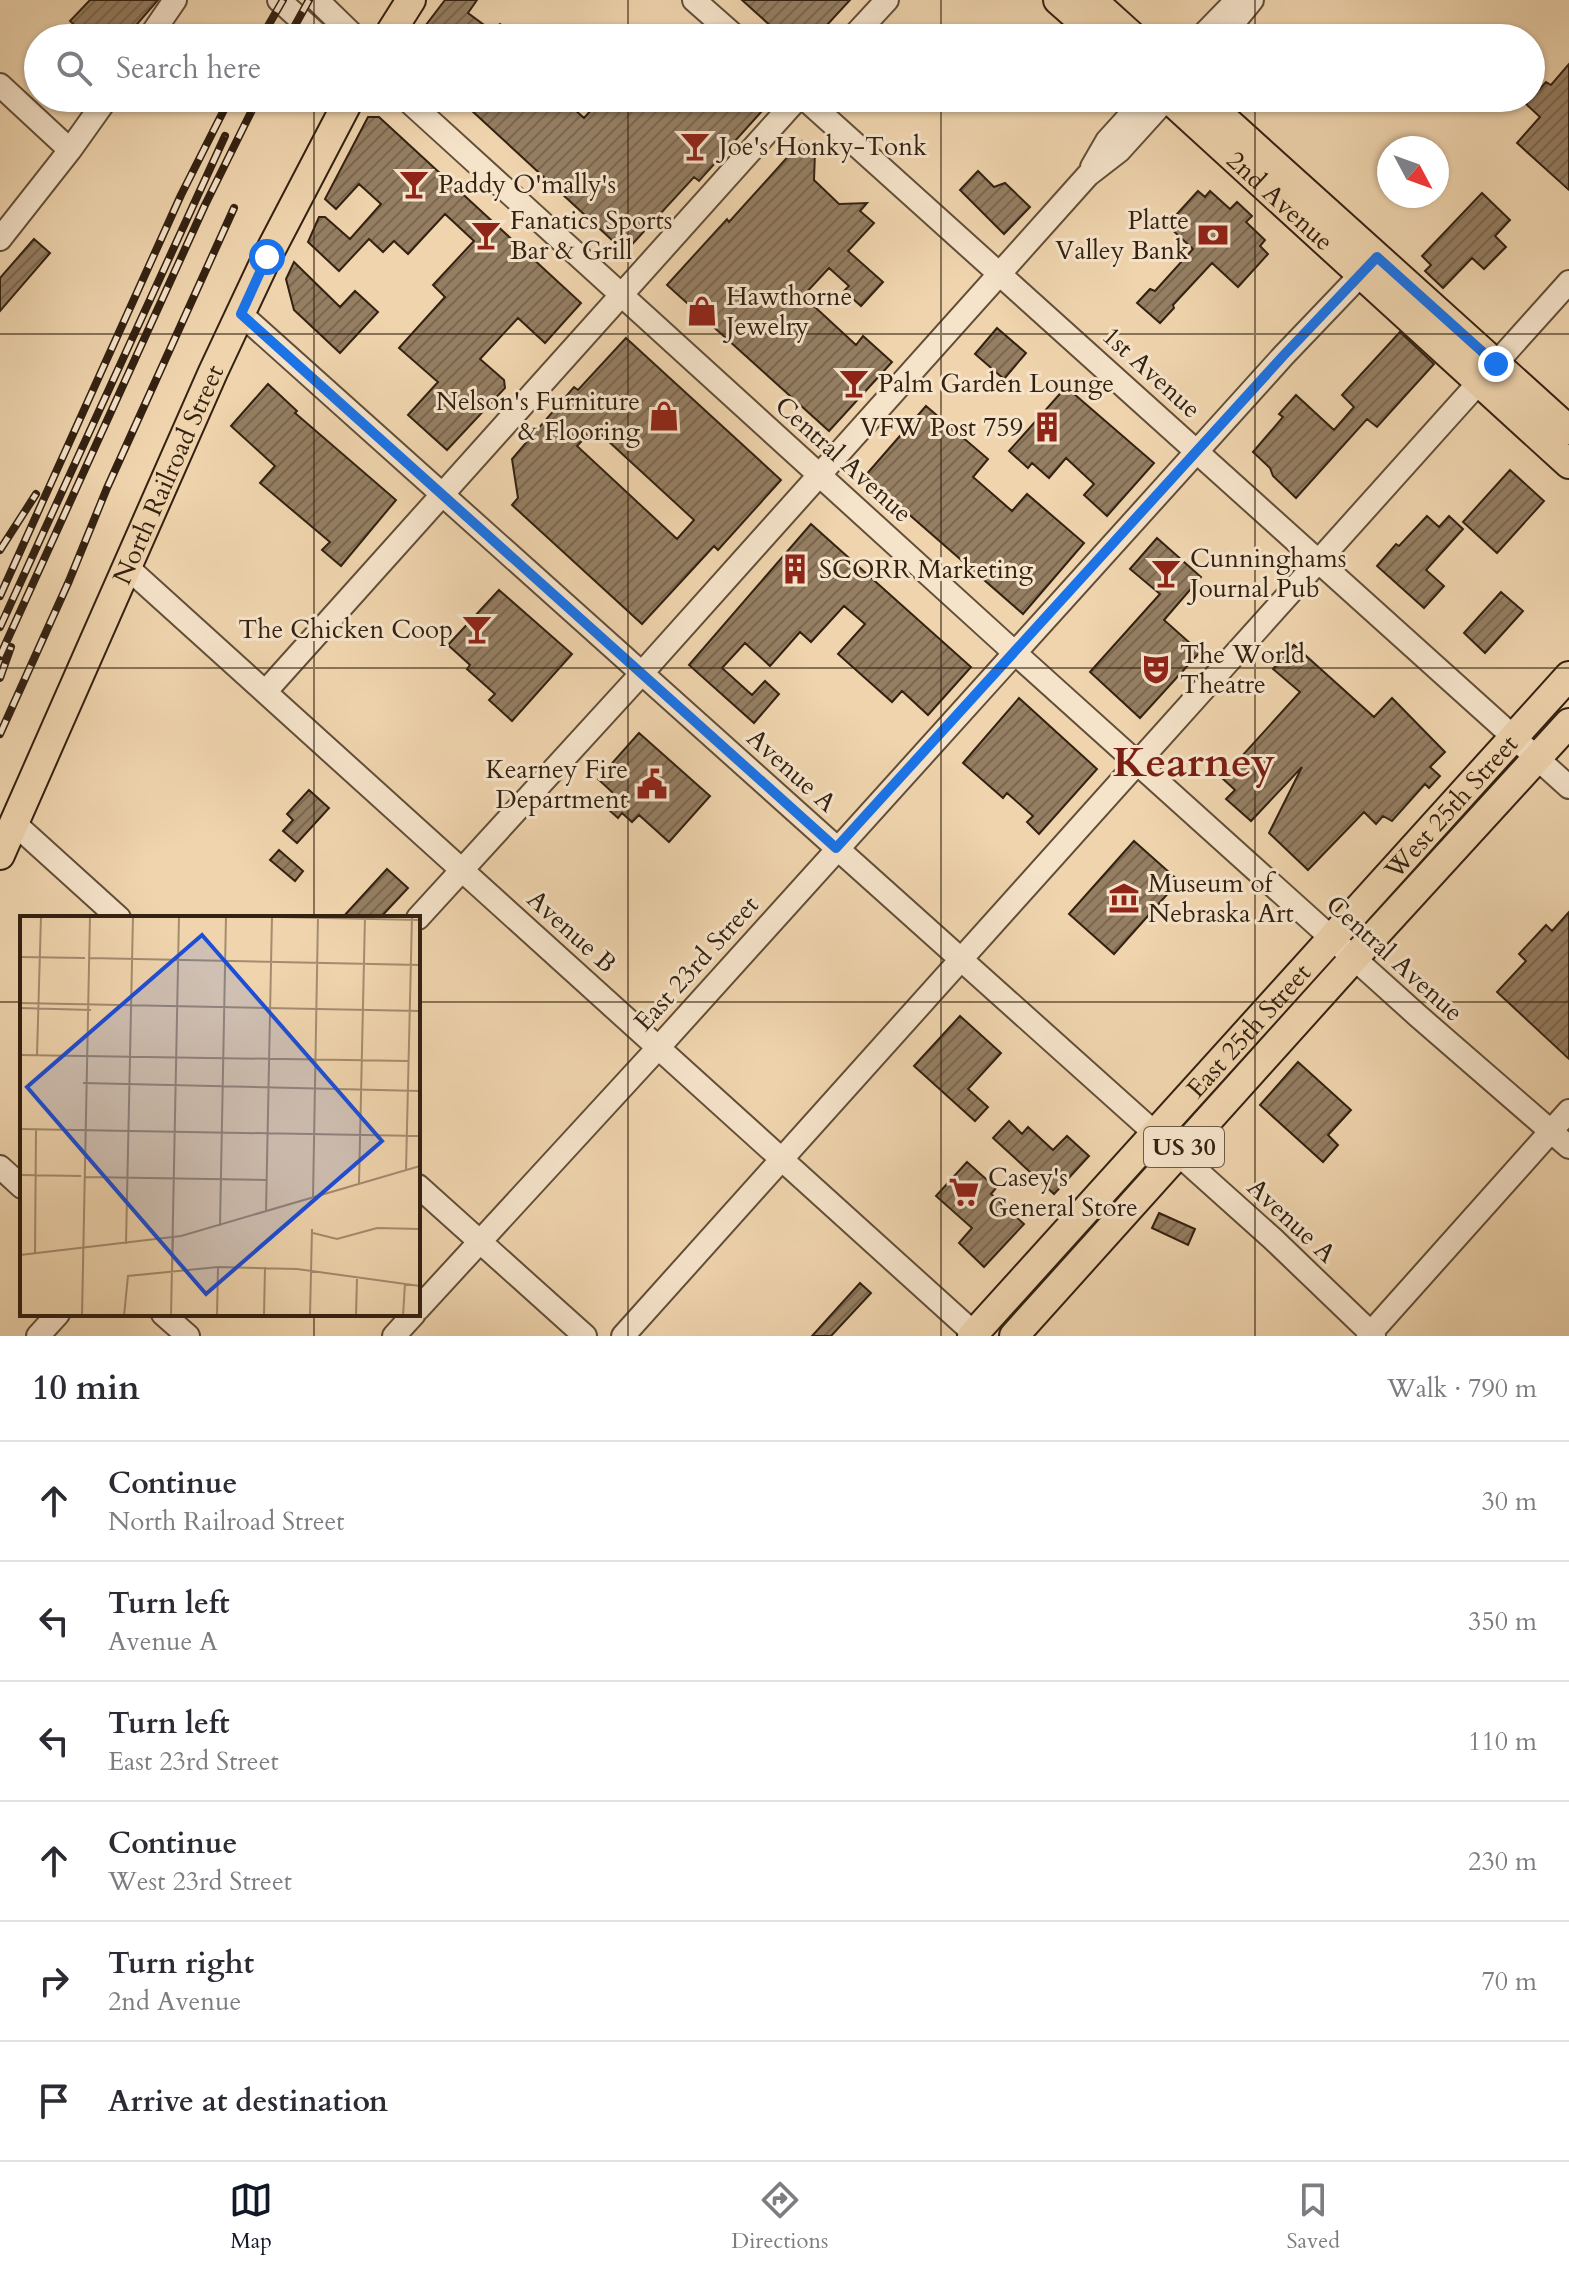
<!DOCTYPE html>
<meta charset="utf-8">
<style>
body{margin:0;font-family:Cardo,serif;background:#f7f7f7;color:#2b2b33}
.compass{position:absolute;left:1377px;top:136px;width:72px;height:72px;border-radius:50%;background:#fff;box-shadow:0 2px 6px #0004;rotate:131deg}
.stop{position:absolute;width:24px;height:24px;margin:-18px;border:6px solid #1a73e8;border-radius:50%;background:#fff}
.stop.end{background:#1a73e8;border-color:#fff;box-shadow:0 2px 8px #0008}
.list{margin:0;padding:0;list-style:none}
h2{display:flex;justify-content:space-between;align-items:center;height:104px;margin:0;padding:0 32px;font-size:34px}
h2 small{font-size:26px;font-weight:400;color:#7c7c81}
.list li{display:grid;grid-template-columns:52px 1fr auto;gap:24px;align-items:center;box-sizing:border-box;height:120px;padding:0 32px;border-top:2px solid #e1e1e2}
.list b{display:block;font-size:30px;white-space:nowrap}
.list p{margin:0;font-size:26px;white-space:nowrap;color:#7c7c81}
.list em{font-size:26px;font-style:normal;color:#7c7c81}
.icon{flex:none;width:44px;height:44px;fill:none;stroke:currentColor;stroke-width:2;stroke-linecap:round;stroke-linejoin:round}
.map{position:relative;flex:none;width:1569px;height:1336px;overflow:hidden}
.search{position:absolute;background:#fff;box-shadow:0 2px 6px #0004;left:24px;right:24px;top:24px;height:88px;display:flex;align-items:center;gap:20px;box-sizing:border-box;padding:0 28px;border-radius:44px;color:#7c7c81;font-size:30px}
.sheet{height:824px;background:#fff}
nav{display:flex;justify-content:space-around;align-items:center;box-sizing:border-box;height:112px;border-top:2px solid #e1e1e2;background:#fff;font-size:22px;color:#7c7c81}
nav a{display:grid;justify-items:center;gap:4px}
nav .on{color:#111827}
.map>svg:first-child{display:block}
</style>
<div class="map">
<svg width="1569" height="1336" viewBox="0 0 1569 1336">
<defs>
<pattern id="building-hatch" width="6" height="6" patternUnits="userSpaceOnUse" patternTransform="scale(2)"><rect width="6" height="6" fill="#957e62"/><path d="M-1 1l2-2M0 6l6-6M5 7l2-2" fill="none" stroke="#7a674f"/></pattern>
</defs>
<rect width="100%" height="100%" fill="#efd4ad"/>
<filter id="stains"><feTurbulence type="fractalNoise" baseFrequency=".0025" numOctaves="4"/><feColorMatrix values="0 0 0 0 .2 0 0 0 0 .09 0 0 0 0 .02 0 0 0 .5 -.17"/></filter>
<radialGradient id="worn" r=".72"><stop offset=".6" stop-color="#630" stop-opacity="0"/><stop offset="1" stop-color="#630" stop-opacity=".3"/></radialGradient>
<!-- building -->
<path fill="url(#building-hatch)" stroke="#332111" stroke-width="2" fill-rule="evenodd" d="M90 0H158L125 38H89L70 21Z
M445 0H477L468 13 491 30 500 24 515 38H416Z
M742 0H850L815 38H784Z
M1569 64V190L1517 143 1540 117 1526 104 1546 82 1551 85Z
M458 98H562L584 118 602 98H747L762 111 699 181 694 177 625 252Z
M368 117H379L581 303 545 343 518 318 480 359 504 380 505 388 447 450 408 415 438 382 399 348 445 297 433 285 474 241 445 214 408 254 394 241 383 252 369 239 339 271 308 242 319 217H325L350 239 381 204 359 184 336 209 325 199Z
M802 141 815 152 814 180 839 204 867 203 860 211 874 223 848 251 883 282 861 306 844 291 849 286 829 268 803 296 856 345 863 336 892 362 829 431 667 285 727 219 729 222Z
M978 171 994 187 1005 183 1030 207 1004 234 960 190Z
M1198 191 1205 197 1210 191 1230 209 1237 202 1252 216 1246 222 1265 240 1260 246 1268 254 1238 287 1212 263 1173 305 1174 308 1160 323 1137 303 1150 289 1155 291 1193 249 1167 225Z
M1482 193 1510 220 1495 236 1506 247 1484 269 1472 258 1443 288 1425 271 1431 265 1422 256Z
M34 239 50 253 0 311V278Z
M294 262 340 307 355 291 378 312 340 353 294 310 286 279Z
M997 328 1026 353 1004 379 975 354Z
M1400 332 1434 364 1377 427 1367 419 1296 498 1273 476 1270 468 1253 452 1283 417 1279 414 1296 395 1334 430 1354 407 1342 395Z
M626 338 781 480 718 550 714 546 642 624 512 505 518 498 512 459 574 387 578 390ZM594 428 694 520 677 539 577 446Z
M268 384 297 411 295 413 396 500 341 566 322 550 330 542 260 483 275 466 231 426Z
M1066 387 1154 463 1107 516 1084 495 1094 484 1066 458 1049 478 1032 463 1028 468 1009 451Z
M926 406 988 459 973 477 1012 511 1027 494 1084 543 1023 614 865 476Z
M1510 470 1544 501 1497 553 1463 522Z
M1427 516 1439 527 1449 516 1463 529 1426 570 1444 586 1424 608 1377 566 1396 544 1399 546Z
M811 524 971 667 928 715 902 691 892 702 838 654 865 624 844 606 811 642 800 632 770 666 745 643 722 668 752 695 765 681 779 694 754 723 689 665Z
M1157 538 1201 577 1164 620 1200 652 1140 718 1090 672 1160 594 1130 569Z
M499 590 572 654 512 721 489 700 495 694 467 669 470 665 448 645Z
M1501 592 1523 611 1485 653 1464 633Z
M1294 645 1374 717 1392 698 1445 752 1430 767 1440 776 1429 788 1425 784 1392 821 1383 816 1376 824 1364 812 1308 870 1269 833 1302 767 1251 821 1226 799 1235 790 1222 778 1300 692 1273 669Z
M1019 698 1097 769 1039 834 1027 822 1033 816 1007 793 1003 798 963 763Z
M639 733 710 796 669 842 639 815 632 822 622 813 618 818 609 810 615 803 608 797 612 792 598 779Z
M309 790 329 808 297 843 283 831 293 820 287 814Z
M1134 841 1179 881 1114 954 1069 914Z
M279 850 303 871 295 881 270 860Z
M387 869 408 888 380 918H342Z
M1569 912V1059L1497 992 1526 961 1519 954 1546 925 1552 931Z
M960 1016 1001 1053 968 1089 988 1107 975 1121 914 1066Z
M1298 1062 1351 1110 1328 1135 1338 1145 1323 1162 1260 1105Z
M1009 1121 1022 1134 1028 1127 1053 1150 1067 1136 1089 1156 1054 1194 993 1138Z
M967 1162 996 1188 991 1194 1024 1224 984 1267 959 1243 972 1228 936 1196Z
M1159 1213 1195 1229 1188 1245 1152 1228Z
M860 1283 871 1293 831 1336H812Z"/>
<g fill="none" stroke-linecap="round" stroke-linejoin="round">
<!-- minor casing -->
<g stroke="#624e38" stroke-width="26">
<path id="minor" d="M279 0 321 38
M317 0 356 38
M694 0 737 38
M149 38 175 0
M852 38 887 0
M1200 38 1237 0
M1221 38 1252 0
M0 85 70 150
M405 98 1015 653 1417 1015 1569 1147
M804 98 1569 787
M1092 167 1107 141 1146 98
M0 239 70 150 107 98
M241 314 1273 1239 1374 1336
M128 568 977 1336
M266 691 798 98
M14 823 119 918
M418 918 642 673 1088 175 1119 151 1167 98
M0 1167 22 1187
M418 1186 585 1336
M418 1309 658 1048 1284 355 1371 264
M163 1314 188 1336
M38 1336 58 1314
M394 1336 414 1314
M623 1336 1569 282
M1368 1336 1569 1111"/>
</g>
<!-- major casing -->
<g stroke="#332111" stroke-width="32">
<g id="major">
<path d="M1058 0 1101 38"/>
<path d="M1092 0 1134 38"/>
<path d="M387 38 411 0"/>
<path id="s1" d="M1168 98 1569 464"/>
<path d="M1201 98 1569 430"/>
<path id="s2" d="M0 855 213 372 267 257 350 98"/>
<path id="s3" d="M972 1336 1569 676"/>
<path d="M1014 1336 1354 958 1569 723"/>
</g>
</g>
<!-- minor -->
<use href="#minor" stroke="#f5e3ca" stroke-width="22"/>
<!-- major -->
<use href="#major" stroke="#efd4ad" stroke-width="28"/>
<!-- rail casing -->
<g stroke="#332111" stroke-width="8">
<path id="rail" d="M261 38 283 0
M288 38 309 0
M0 550 36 494
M0 596 181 195 230 98
M0 627 225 136
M0 656 205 205 258 98
M0 678 11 647
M0 734 69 581 107 488 234 208"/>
</g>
<!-- rail -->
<use href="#rail" stroke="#f5e3ca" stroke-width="5" stroke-dasharray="15" stroke-linecap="butt"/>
</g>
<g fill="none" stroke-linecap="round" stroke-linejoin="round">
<!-- route -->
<path stroke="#1a73e8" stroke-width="10" d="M267 257 241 314 836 848 1284 355 1377 257 1496 364"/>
</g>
<!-- grid -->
<path fill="none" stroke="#332111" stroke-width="2" stroke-opacity="0.55" d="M314 0V38M628 0V38M941 0V38M1255 0V38M314 98V918M628 98V1336M941 98V1336M1255 98V1336M0 334H1569M0 668H1569M0 1002H22M418 1002H1569M314 1314V1336"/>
<!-- icons -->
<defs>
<g id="bar-bare" transform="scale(2.4)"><path d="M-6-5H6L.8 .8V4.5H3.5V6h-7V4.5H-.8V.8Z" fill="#8f2418" stroke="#f5e3ca" stroke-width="2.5" paint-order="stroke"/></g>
<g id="bank-bare" transform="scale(2.4)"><path d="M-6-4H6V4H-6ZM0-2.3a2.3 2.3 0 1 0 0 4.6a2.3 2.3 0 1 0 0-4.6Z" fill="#8f2418" stroke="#f5e3ca" stroke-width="2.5" paint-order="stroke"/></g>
<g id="shop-bare" transform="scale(2.4)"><path d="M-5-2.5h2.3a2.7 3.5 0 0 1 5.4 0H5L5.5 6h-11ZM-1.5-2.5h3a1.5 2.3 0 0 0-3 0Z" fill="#8f2418" stroke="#f5e3ca" stroke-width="2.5" paint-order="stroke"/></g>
<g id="building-bare" transform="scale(2.4)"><path d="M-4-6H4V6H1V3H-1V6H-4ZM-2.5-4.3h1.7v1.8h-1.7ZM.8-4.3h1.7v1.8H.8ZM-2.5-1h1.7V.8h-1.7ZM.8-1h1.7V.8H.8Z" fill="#8f2418" stroke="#f5e3ca" stroke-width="2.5" paint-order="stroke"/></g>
<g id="theatre-bare" transform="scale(2.4)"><path d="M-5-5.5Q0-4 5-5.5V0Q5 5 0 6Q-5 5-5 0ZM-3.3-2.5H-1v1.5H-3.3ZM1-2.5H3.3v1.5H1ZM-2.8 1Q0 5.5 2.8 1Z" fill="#8f2418" stroke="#f5e3ca" stroke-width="2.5" paint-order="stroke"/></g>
<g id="civic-bare" transform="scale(2.4)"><path d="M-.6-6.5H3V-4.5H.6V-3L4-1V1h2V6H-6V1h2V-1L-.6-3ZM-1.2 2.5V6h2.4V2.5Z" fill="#8f2418" stroke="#f5e3ca" stroke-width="2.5" paint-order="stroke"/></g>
<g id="museum-bare" transform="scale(2.4)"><path d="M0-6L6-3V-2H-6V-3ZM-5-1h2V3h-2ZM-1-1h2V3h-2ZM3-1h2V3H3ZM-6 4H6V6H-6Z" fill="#8f2418" stroke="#f5e3ca" stroke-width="2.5" paint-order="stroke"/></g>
<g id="supermarket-bare" transform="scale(2.4)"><path d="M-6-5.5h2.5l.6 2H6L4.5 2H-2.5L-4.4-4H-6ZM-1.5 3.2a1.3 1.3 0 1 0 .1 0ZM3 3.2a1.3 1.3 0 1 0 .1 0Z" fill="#8f2418" stroke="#f5e3ca" stroke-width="2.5" paint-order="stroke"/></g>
</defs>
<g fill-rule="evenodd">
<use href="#bar-bare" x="695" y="146"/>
<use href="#bar-bare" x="414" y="184"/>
<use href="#bar-bare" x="486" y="235"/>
<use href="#bank-bare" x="1213" y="235"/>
<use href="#shop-bare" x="702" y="311"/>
<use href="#bar-bare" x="854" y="383"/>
<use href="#shop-bare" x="664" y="416"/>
<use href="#building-bare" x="1047" y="427"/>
<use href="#building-bare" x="795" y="569"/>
<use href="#bar-bare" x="1166" y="573"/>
<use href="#bar-bare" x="477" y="629"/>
<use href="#theatre-bare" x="1156" y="669"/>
<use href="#civic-bare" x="652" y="784"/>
<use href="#museum-bare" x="1124" y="898"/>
<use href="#supermarket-bare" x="964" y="1192"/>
</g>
<g text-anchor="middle" stroke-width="6" stroke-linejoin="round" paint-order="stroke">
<!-- shield labels -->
<rect fill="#f5e3ca" stroke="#6d5b48" stroke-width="2" x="1144" y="1127" width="80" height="40" rx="6"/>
<g font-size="24" font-weight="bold" fill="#332111">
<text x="1184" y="1155">US 30</text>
</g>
<!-- poi labels -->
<g font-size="26" fill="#332111" stroke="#f5e3ca" text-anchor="start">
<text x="719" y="155">Joe's Honky-Tonk</text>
<text x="438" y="193">Paddy O'mally's</text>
<text x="510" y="229">Fanatics Sports<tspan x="510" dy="30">Bar &amp; Grill</tspan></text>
<text x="1189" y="229" text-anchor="end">Platte<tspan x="1189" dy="30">Valley Bank</tspan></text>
<text x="726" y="305">Hawthorne<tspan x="726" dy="30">Jewelry</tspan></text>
<text x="878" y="392">Palm Garden Lounge</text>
<text x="640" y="410" text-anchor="end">Nelson's Furniture<tspan x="640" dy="30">&amp; Flooring</tspan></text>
<text x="1023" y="436" text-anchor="end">VFW Post 759</text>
<text x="1190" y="567">Cunninghams<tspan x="1190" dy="30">Journal Pub</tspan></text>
<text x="819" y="578">SCORR Marketing</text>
<text x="453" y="638" text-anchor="end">The Chicken Coop</text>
<text x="1180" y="663">The World<tspan x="1180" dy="30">Theatre</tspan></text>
<text x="628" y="778" text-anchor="end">Kearney Fire<tspan x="628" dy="30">Department</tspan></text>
<text x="1148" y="892">Museum of<tspan x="1148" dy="30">Nebraska Art</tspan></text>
<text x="988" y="1186">Casey's<tspan x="988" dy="30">General Store</tspan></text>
</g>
<!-- street labels -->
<g font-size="26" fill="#332111" stroke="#f5e3ca">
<text dy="9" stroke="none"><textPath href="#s1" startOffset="152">2nd Avenue</textPath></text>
<text transform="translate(1152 372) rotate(42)" y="9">1st Avenue</text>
<text transform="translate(844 459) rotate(42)" y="9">Central Avenue</text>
<text dy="9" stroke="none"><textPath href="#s2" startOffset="416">North Railroad Street</textPath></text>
<text transform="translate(792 770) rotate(42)" y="9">Avenue A</text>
<text dy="9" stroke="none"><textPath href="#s3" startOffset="714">West 25th Street</textPath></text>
<text transform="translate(572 931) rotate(42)" y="9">Avenue B</text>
<text transform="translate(1395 958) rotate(42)" y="9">Central Avenue</text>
<text transform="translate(696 963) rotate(-48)" y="9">East 23rd Street</text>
<text dy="9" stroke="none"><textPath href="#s3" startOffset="412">East 25th Street</textPath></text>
<text transform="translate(1292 1220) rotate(43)" y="9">Avenue A</text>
</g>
<!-- town labels -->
<g font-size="42" font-weight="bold" fill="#7a1f14" stroke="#f5e3ca">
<text x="1194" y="776">Kearney</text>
</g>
</g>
<!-- overview -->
<g transform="translate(20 916)">
<rect width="400" height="400" fill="#efd4ad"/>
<path fill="none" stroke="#a48c6f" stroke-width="2" d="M216 0 400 4M0 41 65 42M69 42 400 49M0 87 400 95M0 92 71 94M0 139 389 145M17 139 21 0M63 167 400 175M0 213 400 220M386 254 392 0M0 259 61 260M65 261 246 264M339 268 345 0M293 282 298 0M246 296 252 0M200 310 206 0M293 317 317 323 357 312 400 313M106 328 113 0M15 338 16 213M0 339 161 320 400 250M152 356 153 322M62 400 70 0M104 400 108 360 198 351 277 353 400 370M151 400 159 0M197 400 198 351M244 400 245 351M290 400 292 313M336 400 337 361M383 400 385 367"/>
<path fill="#1d4ed8" fill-opacity="0.15" stroke="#1d4ed8" stroke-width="4" d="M182 19 362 225 186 378 7 171Z"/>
<rect width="400" height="400" fill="none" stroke="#332111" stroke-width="4"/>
</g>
<rect width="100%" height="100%" filter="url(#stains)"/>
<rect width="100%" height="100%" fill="url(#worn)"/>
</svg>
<svg class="compass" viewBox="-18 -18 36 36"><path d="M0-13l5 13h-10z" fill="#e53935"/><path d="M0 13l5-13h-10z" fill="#7c7c81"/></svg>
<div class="stop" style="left:267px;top:257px"></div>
<div class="stop end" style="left:1496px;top:364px"></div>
<div class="search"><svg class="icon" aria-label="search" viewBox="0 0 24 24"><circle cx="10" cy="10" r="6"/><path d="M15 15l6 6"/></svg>Search here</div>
</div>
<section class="sheet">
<h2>10 min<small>Walk · 790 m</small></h2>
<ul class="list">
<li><svg class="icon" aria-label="ahead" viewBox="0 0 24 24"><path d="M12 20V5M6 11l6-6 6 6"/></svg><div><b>Continue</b><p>North Railroad Street</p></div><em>30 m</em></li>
<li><svg class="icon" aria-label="left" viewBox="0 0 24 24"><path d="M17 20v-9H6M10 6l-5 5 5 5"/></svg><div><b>Turn left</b><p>Avenue A</p></div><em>350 m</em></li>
<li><svg class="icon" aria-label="left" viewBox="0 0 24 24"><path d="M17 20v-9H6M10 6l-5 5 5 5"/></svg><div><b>Turn left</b><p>East 23rd Street</p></div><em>110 m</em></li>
<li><svg class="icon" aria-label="ahead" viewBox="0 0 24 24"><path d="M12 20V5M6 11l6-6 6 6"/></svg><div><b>Continue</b><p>West 23rd Street</p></div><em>230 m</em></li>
<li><svg class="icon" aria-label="right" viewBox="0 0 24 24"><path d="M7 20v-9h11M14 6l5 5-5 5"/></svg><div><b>Turn right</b><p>2nd Avenue</p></div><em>70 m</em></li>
<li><svg class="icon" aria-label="arrive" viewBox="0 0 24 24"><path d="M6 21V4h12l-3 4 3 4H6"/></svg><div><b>Arrive at destination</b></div></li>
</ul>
</section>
<nav>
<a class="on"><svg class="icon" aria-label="map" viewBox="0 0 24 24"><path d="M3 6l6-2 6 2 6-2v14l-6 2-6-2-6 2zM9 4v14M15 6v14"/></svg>Map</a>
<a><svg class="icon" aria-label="directions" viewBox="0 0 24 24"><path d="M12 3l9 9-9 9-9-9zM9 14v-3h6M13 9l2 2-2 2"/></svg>Directions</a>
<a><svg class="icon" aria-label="saved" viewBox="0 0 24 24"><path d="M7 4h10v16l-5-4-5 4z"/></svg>Saved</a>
</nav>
